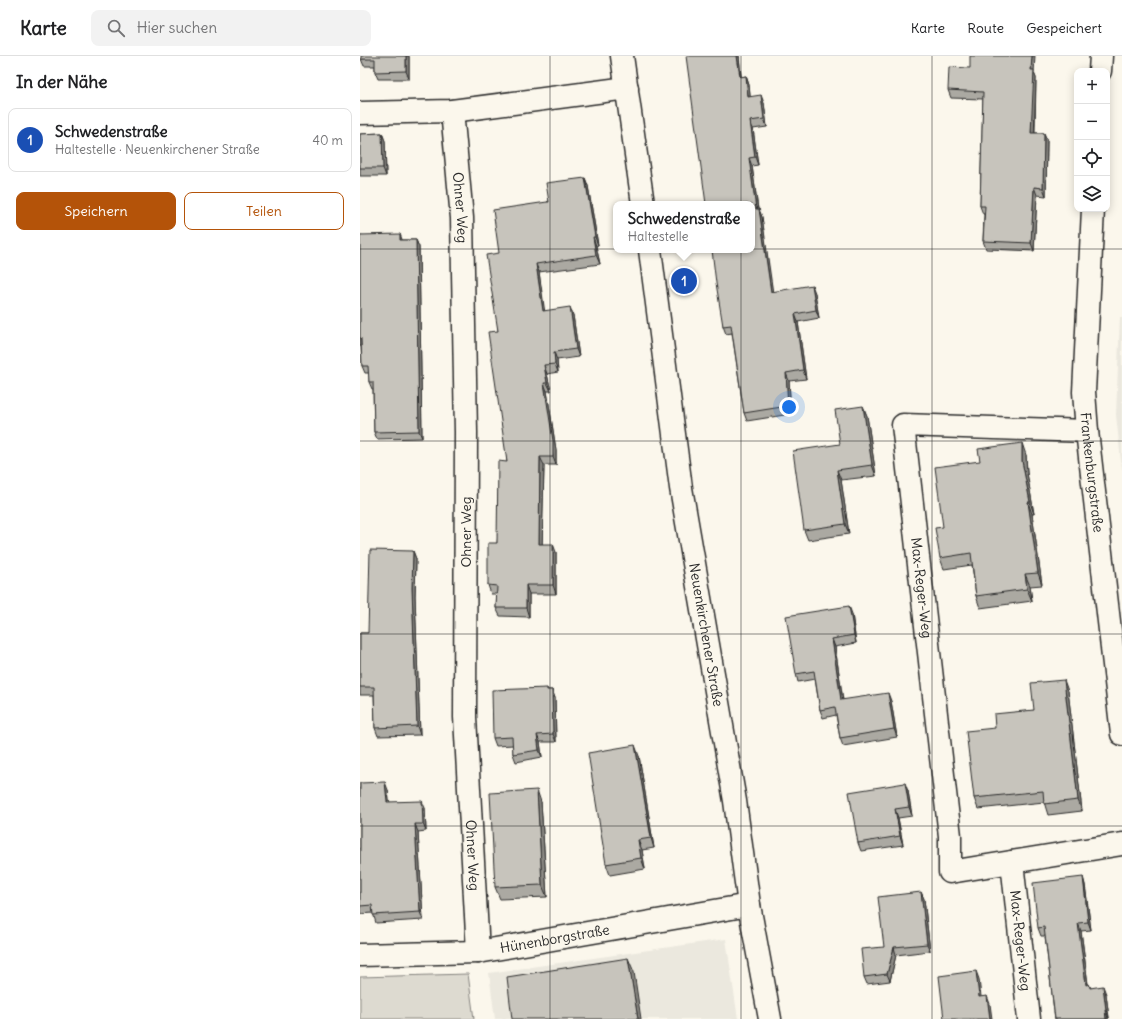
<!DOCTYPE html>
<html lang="de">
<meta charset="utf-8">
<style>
body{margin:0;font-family:Delius,sans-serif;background:#f2f2f2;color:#202124}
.controls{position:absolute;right:12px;top:12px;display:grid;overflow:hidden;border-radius:8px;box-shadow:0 2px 10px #0003}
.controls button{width:36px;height:36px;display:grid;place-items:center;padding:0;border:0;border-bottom:1px solid #e0e0e0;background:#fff;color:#202124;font:20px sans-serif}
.you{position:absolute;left:429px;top:351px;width:14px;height:14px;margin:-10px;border:3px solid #fff;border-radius:50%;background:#1a73e8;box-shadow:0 0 0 6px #1a73e833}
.badge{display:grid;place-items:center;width:26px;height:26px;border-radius:50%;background:#b45309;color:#fff;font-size:13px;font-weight:700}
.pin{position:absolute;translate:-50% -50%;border:2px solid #fff;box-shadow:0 1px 4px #0006}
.popup{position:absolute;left:253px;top:145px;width:142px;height:52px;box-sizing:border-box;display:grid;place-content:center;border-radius:8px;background:#fff;filter:drop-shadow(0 1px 3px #0005);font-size:13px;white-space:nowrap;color:#757577}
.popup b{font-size:15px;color:#202124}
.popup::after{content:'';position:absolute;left:50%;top:100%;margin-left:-8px;border:8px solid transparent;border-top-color:#fff}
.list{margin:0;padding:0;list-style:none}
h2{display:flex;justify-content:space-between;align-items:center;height:52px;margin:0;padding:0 16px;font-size:17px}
h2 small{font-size:13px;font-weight:400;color:#757577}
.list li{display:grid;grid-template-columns:26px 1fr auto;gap:12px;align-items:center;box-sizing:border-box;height:64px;margin:0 8px 8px;padding:0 8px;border:1px solid #e0e0e0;border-radius:8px}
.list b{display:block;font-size:15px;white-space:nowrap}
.list p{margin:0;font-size:13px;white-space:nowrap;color:#757577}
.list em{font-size:13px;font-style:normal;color:#757577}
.actions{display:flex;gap:8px;padding:12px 16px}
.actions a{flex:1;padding:9px 0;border:1px solid #b45309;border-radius:8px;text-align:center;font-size:14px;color:#b45309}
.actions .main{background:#b45309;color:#fff}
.icon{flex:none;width:22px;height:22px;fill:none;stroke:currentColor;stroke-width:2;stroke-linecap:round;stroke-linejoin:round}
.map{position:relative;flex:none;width:762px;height:963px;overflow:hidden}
header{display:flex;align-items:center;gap:24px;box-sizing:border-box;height:56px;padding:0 20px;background:#fff;border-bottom:1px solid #e0e0e0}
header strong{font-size:19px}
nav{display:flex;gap:22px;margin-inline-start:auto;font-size:14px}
.search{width:280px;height:36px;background:#f2f2f2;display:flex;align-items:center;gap:10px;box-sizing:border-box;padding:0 14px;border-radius:8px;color:#757577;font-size:15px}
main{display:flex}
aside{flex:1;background:#fff}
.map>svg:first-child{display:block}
</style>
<header>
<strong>Karte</strong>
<div class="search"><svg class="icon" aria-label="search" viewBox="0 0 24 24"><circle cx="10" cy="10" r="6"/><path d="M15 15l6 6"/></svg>Hier suchen</div>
<nav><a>Karte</a><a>Route</a><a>Gespeichert</a></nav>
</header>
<main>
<aside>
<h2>In der Nähe<small></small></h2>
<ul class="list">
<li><span class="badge" style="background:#1a4fb4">1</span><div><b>Schwedenstraße</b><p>Haltestelle · Neuenkirchener Straße</p></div><em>40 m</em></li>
</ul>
<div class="actions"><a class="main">Speichern</a><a>Teilen</a></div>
</aside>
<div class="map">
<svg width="762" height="963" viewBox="0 0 762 963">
<rect width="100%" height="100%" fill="#fbf7ec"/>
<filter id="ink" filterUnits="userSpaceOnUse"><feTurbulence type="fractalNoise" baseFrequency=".025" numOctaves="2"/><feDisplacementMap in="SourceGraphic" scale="8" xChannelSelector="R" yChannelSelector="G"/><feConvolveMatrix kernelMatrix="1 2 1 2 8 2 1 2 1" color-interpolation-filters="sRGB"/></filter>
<g filter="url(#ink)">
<!-- built -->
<path fill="#ebe8de" d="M760 261H762V414L756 359Z
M366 883 378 963H135L129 917Z"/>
<!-- green -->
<path fill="#dddad0" stroke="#84827e" d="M108 918 114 963H0V921Z"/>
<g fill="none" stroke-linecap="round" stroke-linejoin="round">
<!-- minor casing -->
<g stroke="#2b2b2b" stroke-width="25">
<g id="minor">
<path d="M740 15 741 0"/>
<path id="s1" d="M92 55 102 162 106 376 105 661 118 896"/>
<path d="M0 57 92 55 267 32"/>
<path id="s2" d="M733 153 724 336 727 375 762 678"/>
<path id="s3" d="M727 375 543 369 590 780V816L762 788"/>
<path id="s4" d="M652 806 669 963"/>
<path id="s5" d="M0 899 118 896 389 849"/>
</g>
</g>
<!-- tertiary casing -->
<g stroke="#2b2b2b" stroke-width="25">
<g id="tertiary">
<path d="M262 0 283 148"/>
<path id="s6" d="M290 194 321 432 375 745 389 849 410 963"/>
</g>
</g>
<!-- minor -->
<use href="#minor" stroke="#fbf7ec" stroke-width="22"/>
<!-- tertiary -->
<use href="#tertiary" stroke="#fbf7ec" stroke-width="22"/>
</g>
<!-- wall -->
<path fill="#aba9a2" stroke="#2b2b2b" d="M49 0V23H18L15 16V10H4L1 3Z
M379 0 381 21 386 20 389 29 390 41 404 47 407 71 393 73 398 109 392 110 398 153 402 161 412 236 455 237 459 262 438 266 446 323 429 325 431 358 387 365 384 357 372 277 366 278 363 270Z
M610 12 674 17 676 22 675 77H684L687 85 686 140 677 139 674 195 626 193 623 185 624 158H623L620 150 623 43 591 42 588 34Z
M22 77 25 85 26 120H0V78Z
M225 122 228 130 238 189 236 190 240 208 179 216 184 255 213 259 219 301 197 304 198 316 187 318 191 335H187L196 394V409H184L182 488 196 496V538H169V561L140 560 136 552 137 538H131L128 529 137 487 147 406 138 275 139 197 187 146Z
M0 179 42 184H56L59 191 62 382 17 383 14 376 13 333H12L9 326V317H5L2 310 1 290H0Z
M503 350 507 360 516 420 481 424 489 478 448 484 444 474 480 388Z
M666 399 667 417 674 458H672L682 529 670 530 672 545 620 552 616 540 612 509 584 513 580 502Z
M53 495 56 503 55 540 60 679 18 680 15 672 14 639H0V577H8Z
M492 558 496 587 475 591 483 644 531 645 537 681 483 690 480 682 476 659 463 662 460 654 455 623 438 626 436 618Z
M187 632 188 634H192L195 642 196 686H180L182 701 156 706 153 698V689L136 690 133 682Z
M708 635 722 755 688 759 684 746 618 753 614 742 635 672 674 654Z
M279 700 294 792 282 794 285 813 250 819 246 808Z
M0 727 28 734 29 746 65 752 66 775 58 776 63 864 16 867 13 857 0 858Z
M548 735 552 760 538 762 543 789 501 795 498 787Z
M181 746 187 841 140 843 135 831Z
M723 821 725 829 731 874 721 875 728 928H729L731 932 746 938 749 962H748V963H695L685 880H681L678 872Z
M561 836 564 843 570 895 536 899 530 925 507 928 504 921Z"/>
<!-- shaded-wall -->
<path fill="#8b8984" stroke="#2b2b2b" d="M46 0H49V23L46 15Z
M377 0H379L382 29 380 21Z
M672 0H675L674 17 676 22 674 85 671 77V14Z
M386 20 389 29 391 49 388 41Z
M401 39 404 47 407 71 404 63Z
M390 65 393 73 398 109 395 101Z
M22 77 25 85 26 120 23 112Z
M684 77 687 85 686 140 683 132Z
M389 102 392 110 399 161 396 153Z
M225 122 228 130 238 189 235 181Z
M674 131 677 139 674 195 671 187Z
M399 153 402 161 414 244 411 236Z
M40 178 43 186 40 184Z
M233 181 236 190 240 208 236 199Z
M56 184 59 191 62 382 59 375Z
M176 208 179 216 186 264 183 255Z
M452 229 455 237 459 262 456 254Z
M210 251 213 259 219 301 216 293Z
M435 258 438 266 446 323 443 314Z
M194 296 197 304 198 316 195 308Z
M184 309 187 318 191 335 187 327Z
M426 317 429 325 431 358 428 350Z
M184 327 187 335 196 394V409L193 401Z
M503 350 507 360 516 420 512 409Z
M662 387 666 399 667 417 674 458 670 446 662 405Z
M180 401 184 409 182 496 179 488Z
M477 414 481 424 489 478 485 468Z
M668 446 672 458 682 529 678 517Z
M193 488 196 496V538L193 529Z
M53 495 56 503 55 540 60 679 57 670 52 532Z
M665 518 670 530 672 545 667 533Z
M166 529 169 538V561L166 552Z
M489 550 492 558 496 587 494 579Z
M472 583 475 591 484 652 481 644Z
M704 624 708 635 722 755 718 744Z
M192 634 195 642 196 686 193 678Z
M528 637 531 645 537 681 534 673Z
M177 679 180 686 182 701 179 694Z
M275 689 279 700 294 792 291 782Z
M25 726 28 734 30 754 27 746Z
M545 727 548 735 552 760 549 751Z
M177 734 181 746 187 841 182 829Z
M62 745 65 752 66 775 63 768Z
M535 753 538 762 543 789 540 780Z
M55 768 58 776 63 864 60 856Z
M278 784 282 794 285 813 281 802Z
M723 821 725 829 731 874 728 866Z
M561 836 564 843 570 895 567 888Z
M718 867 721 875 729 937 726 929Z
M534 891 536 899 530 925 527 918Z
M268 902 274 916 281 963H278Z
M616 915 619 923 622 949 619 941Z
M743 930 746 938 749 962 746 954Z
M627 940 630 948 632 963H630Z
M745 954 748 962V963H746Z"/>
<!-- building -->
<path fill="#c7c4bc" stroke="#2b2b2b" d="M1 0H46V15L15 16V3H1Z
M326 0H377L380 21 386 20 388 41 401 39 404 63 390 65 395 101 389 102 396 153H399L411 236 452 229 456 254 435 258 443 314 426 317 428 350 384 357 371 269 363 270 356 227 352 194H392V148H346Z
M610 0H672L671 14H674L671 77H684L683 132 674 131 671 187 623 185 625 150H620L623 36 588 34 589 11 610 12Z
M22 77 23 112H0V78Z
M225 122 235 181H233L236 199 176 208 183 255 210 251 216 293 194 296 195 308 184 309 187 327H184L193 385V401H180L179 488H193V529H166V552H136L137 530 128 529V487H137L138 405 147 406 128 276 138 275 126 199 139 197 133 154 187 146H189L186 127Z
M40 178V184H56L59 375 14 376 13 326H9L8 310H2L1 282H0V179Z
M503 350 512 409 477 414 485 468 444 474 433 395 480 388 475 354Z
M662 387V405L670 446H668L678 517 665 518 667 533 616 540 611 497 580 502 575 472 583 471 575 411 620 405 618 393Z
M10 494 53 495 52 532 57 670 15 672 14 631H0V577H8Z
M489 550 494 579 472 583 481 644 528 637 534 673 480 682 475 651 460 654 454 615 436 618 426 560Z
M704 624 718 744 684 748 683 735 614 742 606 675 635 672 634 658 674 654 671 627Z
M187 632V634H192L193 678 177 679 179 694 153 698 152 681 133 682 132 634Z
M275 689 291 782 278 784 281 802 246 808 228 697Z
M25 726 27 746 62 745 63 768H55L60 856 13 859 12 849 0 850V727Z
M545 727 549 751 535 753 540 780 498 787 489 736Z
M177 734 182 829 135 831 130 737Z
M723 821 728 866 718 867 726 929 729 928 730 932 743 930 746 954H745L746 963H695L684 871 678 872 673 827Z
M561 836 567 888 534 891 527 918 504 921 501 893 524 891 518 841Z
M268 902 278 963H152L147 921Z
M616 915 619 941 627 940 630 963H584L579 920Z"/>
</g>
<!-- grid -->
<path fill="none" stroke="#2b2b2b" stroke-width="1" stroke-opacity="0.55" d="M190 0V963M381 0V963M572 0V963M0 193H762M0 385H762M0 578H762M0 770H762"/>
<g text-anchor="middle" stroke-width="3" stroke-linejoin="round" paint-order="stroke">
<!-- street labels -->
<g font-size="14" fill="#2b2b2b" stroke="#fbf7ec">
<text dy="5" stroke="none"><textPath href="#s1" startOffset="97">Ohner Weg</textPath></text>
<text dy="5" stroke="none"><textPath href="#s2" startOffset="264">Frankenburgstraße</textPath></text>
<text transform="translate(106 476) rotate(-90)" y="5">Ohner Weg</text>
<text dy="5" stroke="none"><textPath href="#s3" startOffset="348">Max-Reger-Weg</textPath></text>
<text dy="5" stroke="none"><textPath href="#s6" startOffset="389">Neuenkirchener Straße</textPath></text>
<text dy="5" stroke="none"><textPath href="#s1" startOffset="745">Ohner Weg</textPath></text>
<text dy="5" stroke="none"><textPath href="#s5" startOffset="196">Hünenborgstraße</textPath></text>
<text dy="5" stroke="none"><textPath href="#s4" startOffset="79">Max-Reger-Weg</textPath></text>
</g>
</g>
</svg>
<div class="controls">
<button>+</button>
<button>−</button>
<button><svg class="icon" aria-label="locate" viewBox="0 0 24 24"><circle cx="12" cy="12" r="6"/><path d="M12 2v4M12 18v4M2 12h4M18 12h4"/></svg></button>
<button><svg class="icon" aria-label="layers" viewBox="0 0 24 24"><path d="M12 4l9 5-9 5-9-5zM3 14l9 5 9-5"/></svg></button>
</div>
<div class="you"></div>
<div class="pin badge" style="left:324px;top:225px;background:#1a4fb4">1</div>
<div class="popup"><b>Schwedenstraße</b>Haltestelle</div>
</div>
</main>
